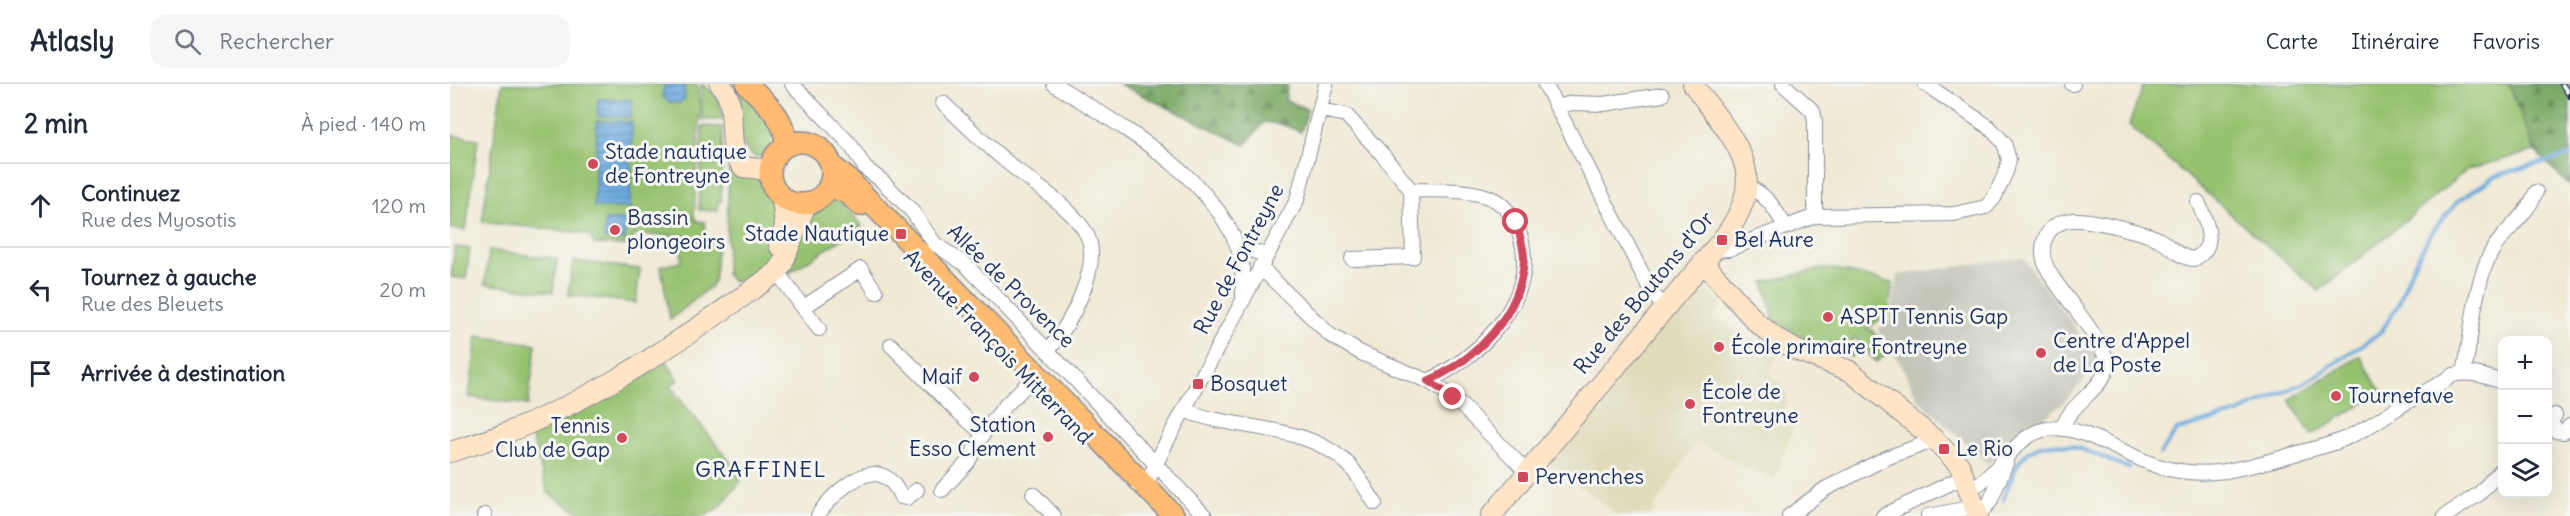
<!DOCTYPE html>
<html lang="fr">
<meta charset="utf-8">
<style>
body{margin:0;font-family:Delius,sans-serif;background:#f6f6f7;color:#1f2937}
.controls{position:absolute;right:18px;bottom:18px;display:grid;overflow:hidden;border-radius:12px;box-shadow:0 6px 24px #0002}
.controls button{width:54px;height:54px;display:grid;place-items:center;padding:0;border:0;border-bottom:2px solid #e0e1e3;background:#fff;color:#1f2937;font:30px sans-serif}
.stop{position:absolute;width:18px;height:18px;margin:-14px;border:4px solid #d1495b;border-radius:50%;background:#fff}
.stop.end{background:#d1495b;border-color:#fff;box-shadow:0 2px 6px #0008}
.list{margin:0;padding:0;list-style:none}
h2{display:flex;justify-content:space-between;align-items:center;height:78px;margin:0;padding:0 24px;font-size:26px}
h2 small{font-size:20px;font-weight:400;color:#747a83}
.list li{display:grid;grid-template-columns:39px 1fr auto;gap:18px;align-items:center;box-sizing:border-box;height:84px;padding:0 24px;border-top:2px solid #e0e1e3}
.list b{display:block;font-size:22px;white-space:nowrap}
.list p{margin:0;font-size:20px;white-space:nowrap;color:#747a83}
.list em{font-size:20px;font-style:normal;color:#747a83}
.icon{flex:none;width:33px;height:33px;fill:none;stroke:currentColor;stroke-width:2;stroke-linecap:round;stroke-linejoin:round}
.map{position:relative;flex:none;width:2120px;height:432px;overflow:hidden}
header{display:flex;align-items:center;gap:36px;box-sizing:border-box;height:84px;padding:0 30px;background:#fff;border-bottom:2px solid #e0e1e3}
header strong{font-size:28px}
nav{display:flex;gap:33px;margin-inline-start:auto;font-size:21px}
.search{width:420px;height:54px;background:#f6f6f7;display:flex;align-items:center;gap:15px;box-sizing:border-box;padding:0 21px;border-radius:18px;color:#747a83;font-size:22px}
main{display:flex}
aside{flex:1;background:#fff}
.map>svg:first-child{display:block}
</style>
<header>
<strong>Atlasly</strong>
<div class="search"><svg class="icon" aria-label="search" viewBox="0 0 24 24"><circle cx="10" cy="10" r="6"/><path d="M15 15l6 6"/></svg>Rechercher</div>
<nav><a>Carte</a><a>Itinéraire</a><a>Favoris</a></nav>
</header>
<main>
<aside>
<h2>2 min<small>À pied · 140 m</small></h2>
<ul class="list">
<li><svg class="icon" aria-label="ahead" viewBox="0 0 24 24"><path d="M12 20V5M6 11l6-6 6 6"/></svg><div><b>Continuez</b><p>Rue des Myosotis</p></div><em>120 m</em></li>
<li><svg class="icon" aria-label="left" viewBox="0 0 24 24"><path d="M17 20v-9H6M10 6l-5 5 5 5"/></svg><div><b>Tournez à gauche</b><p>Rue des Bleuets</p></div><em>20 m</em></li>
<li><svg class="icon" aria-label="arrive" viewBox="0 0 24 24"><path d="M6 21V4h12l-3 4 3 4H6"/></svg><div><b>Arrivée à destination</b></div></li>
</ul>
</aside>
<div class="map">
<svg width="2120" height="432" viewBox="0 0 2120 432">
<defs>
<pattern id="forest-firs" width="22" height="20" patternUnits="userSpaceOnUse" patternTransform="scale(1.5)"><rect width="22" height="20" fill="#78a862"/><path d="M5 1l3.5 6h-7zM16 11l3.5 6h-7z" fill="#628954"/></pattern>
<pattern id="water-rules" width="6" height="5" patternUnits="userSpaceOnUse" patternTransform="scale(1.5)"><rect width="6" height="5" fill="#6daadf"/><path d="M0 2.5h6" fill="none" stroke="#598bb8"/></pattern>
</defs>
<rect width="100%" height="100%" fill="#f6f6f2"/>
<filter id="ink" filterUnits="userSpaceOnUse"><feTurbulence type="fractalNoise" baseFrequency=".0167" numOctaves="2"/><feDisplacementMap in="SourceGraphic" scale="12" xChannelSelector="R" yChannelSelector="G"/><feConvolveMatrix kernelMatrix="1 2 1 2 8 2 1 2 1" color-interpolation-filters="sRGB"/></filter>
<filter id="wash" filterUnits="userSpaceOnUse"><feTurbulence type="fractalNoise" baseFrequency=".008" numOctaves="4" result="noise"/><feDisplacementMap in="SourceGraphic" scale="24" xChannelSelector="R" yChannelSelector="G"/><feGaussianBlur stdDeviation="1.35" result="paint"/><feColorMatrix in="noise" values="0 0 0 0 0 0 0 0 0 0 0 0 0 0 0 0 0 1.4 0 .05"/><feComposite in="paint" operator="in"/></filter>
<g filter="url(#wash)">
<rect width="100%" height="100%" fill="#f0e9d4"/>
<!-- built -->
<path fill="#e0dcbb" d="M1246 206 1260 209 1273 221 1263 232 1327 273 1320 288 1336 307 1337 317 1334 324 1330 326 1347 337 1324 397 1246 358 1199 432H1168L1097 377 1237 209Z"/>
<!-- industrial -->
<path fill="#c4c5b9" d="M1572 173 1651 278 1612 320 1552 366 1538 380 1468 315 1453 284 1427 245 1439 239 1448 191Z"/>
<!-- grass -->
<path fill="#96c270" stroke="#587867" stroke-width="1.5" d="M52 0H247L250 23 244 133 247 137 255 138V155H244L243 152 183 151V161L144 160 140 152 133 149 32 138Z
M251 0C265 7 273 21 273 36H252Z
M278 0H289L321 36 330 63 325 69 306 73C296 68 291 60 292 48Z
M1694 0H2059L2085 67 2018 85 1869 207 1679 41Z
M252 42 273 43 271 117H268V127L249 126Z
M0 51 28 55 16 146 0 144Z
M279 73 316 91 328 114 327 149 322 170 305 189 291 197H282L276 190Z
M383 110 412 142 339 189 334 184 359 127 371 122Z
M232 158 267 159 265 193 261 202 220 236 211 182 231 178Z
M5 163 20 165 16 195 1 193Z
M39 166 107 175 103 208 35 200Z
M123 177 190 185 186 219 118 211Z
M1371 185H1386L1443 199 1438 229 1417 245 1419 247 1422 246 1434 262 1432 264 1436 270 1426 278 1405 253 1403 255 1402 273 1364 260 1324 236 1314 198Z
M27 252 86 260 78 321 19 313Z
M1910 272 1932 308 1862 351 1839 316Z
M216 276 228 296 220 302 285 384 291 397 272 421 256 432H135L98 409 81 351 128 329Z"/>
<!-- forest -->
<path fill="url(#forest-firs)" stroke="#4a6c60" stroke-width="1.5" d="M669 0H838L835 16 858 25 851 48 834 41 814 38 795 61Z
M2059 0H2120V102L2085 67Z"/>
<!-- water -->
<path fill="url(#water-rules)" stroke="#446c9e" stroke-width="1.5" d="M215 0H234L235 14 229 19 219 18 212 12Z
M148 15 182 16 181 33 148 32Z
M147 37 182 38 180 124 144 123Z
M155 136H175V156L154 155Z"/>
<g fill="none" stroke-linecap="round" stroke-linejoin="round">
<!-- stream -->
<path stroke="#6daadf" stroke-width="4" d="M1710 370 1727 346 1788 329 1860 296 1931 248 1948 221 1962 184 1981 149 2008 117 2047 91 2120 71
M1553 416C1558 403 1562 388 1570 377 1596 341 1646 372 1679 384"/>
</g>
</g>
<g filter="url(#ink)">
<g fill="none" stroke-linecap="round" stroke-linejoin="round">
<!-- street casing -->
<g stroke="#868c99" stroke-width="16">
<path id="street" d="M342 0 400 60 415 84 431 96 461 126 485 160 516 181 755 432
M604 0C668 41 757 87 787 161 793 176 793 195 793 211
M1095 0 1195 195 1204 212 1215 222
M1333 0 1363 27 1365 37V132
M1622 0H1623
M493 19C514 39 535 60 557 78 580 98 621 122 636 149 654 181 619 242 598 267
M1107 23 1122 19 1153 20 1212 11
M870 26 896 31 932 70 961 106C986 107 1020 104 1043 115 1057 122 1065 136 1070 151 1090 214 1030 273 978 297
M1298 103C1318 111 1325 126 1336 143
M787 162 816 171
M1263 166 1279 165 1365 132 1504 130 1536 123 1544 114 1556 88 1559 76 1554 59 1539 43 1475 0
M902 175 963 173 961 106
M810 183 880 251 911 269 978 297 1003 313 1077 388
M327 188 369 245
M354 223 411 185 426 208
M441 261 503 323 533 350
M2014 289C2022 252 2024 198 2042 167 2055 145 2077 132 2086 108
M734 326C786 348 856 338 899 381 909 392 917 407 925 419
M2105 331 2101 338 2106 347 2114 348 2120 342
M1612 345C1619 319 1655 305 1658 279 1645 244 1616 217 1598 186 1593 177 1591 165 1595 155 1607 125 1645 138 1669 143 1682 147 1696 149 1708 155 1721 162 1729 174 1744 175 1769 163 1756 137 1748 118
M688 401H696L715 361 847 116 876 0
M1519 405C1551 391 1564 350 1597 345 1631 339 1675 372 1708 382 1756 397 1794 384 1841 371 1857 366 1874 363 1889 357 1912 348 1932 334 1952 321 1969 311 1987 302 2003 291 2021 287 2035 292 2052 298
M492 406 518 378 533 350 554 323 586 291
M583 410 604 432
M1528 431 1540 418 1556 379
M34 432 35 431
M368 432C372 423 379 417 386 410 409 389 435 377 451 413L457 414 467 406
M1339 432 1375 405 1436 374 1485 356
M1433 432 1515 392
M1478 432 1525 423
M1995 432 2029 410 2052 385"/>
</g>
<!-- secondary casing -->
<g stroke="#868c99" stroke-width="22">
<path id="secondary" d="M270 0C292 24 272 59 293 83L320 86
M329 161 335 142 332 114
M1253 178 1306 238 1326 254 1346 266 1400 287 1485 356 1510 382 1528 432
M0 368C121 334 226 261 327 188L332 181 356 120
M1041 432 1272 156C1324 87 1284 59 1243 0"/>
</g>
<!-- primary casing -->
<g stroke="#868c99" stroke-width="24">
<path id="primary" d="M297 0C315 18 337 35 336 62
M320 89a31 31 0 1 1 62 0a31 31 0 1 1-62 0Z
M382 82 400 97 724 432
M380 102 399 110 410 121"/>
</g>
<!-- street -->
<use href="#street" stroke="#fff" stroke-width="14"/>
<!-- secondary -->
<use href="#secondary" stroke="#ffe4c6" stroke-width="20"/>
<!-- primary -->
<use href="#primary" stroke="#ffbb71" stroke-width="21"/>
<!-- rail casing -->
<g stroke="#1b2f5e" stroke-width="6">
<path id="rail" d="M2112 0 2120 12"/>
</g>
<!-- rail -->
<use href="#rail" stroke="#f6f6f2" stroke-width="4" stroke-dasharray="11" stroke-linecap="butt"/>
</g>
</g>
<g fill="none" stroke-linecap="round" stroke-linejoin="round" filter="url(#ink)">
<!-- route -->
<path stroke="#d1495b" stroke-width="8" d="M1003 313 978 297C1026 275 1072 231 1074 174 1074 162 1069 150 1066 138"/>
</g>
<!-- markers -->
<g fill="#d1495b" stroke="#f6f6f2" stroke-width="2">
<circle cx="143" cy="80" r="6"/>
<circle cx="165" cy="146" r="6"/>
<rect x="445" y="144" width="12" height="12" rx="3"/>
<rect x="1266" y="150" width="12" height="12" rx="3"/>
<circle cx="1378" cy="233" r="6"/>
<circle cx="1269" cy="263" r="6"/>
<circle cx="1591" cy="269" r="6"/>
<circle cx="524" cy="293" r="6"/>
<rect x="742" y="294" width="12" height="12" rx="3"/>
<circle cx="1886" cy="312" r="6"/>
<circle cx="1240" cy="320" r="6"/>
<circle cx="598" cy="353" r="6"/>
<circle cx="172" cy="354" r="6"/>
<rect x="1488" y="359" width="12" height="12" rx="3"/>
<rect x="1067" y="387" width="12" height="12" rx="3"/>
</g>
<g text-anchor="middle" stroke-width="6" stroke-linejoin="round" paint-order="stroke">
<!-- poi labels -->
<g font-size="21" fill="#1b2f5e" stroke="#f6f6f2" text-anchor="start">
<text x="155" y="75">Stade nautique<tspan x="155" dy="24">de Fontreyne</tspan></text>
<text x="177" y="141">Bassin<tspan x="177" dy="24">plongeoirs</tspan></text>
<text x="439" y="157" text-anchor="end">Stade Nautique</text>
<text x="1284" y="163">Bel Aure</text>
<text x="1390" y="240">ASPTT Tennis Gap</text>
<text x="1603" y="264">Centre d'Appel<tspan x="1603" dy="24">de La Poste</tspan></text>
<text x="1281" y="270">École primaire Fontreyne</text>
<text x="512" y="300" text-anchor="end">Maif</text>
<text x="760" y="307">Bosquet</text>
<text x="1252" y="315">École de<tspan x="1252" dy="24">Fontreyne</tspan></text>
<text x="1898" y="319">Tournefave</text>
<text x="586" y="348" text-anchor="end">Station<tspan x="586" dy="24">Esso Clement</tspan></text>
<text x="160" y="349" text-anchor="end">Tennis<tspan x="160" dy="24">Club de Gap</tspan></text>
<text x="1506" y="372">Le Rio</text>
<text x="1085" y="400">Pervenches</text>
</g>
<!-- street labels -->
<g font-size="21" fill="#1b2f5e" stroke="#f6f6f2">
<text transform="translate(789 175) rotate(-62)" y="7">Rue de Fontreyne</text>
<text transform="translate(561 202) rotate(44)" y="7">Allée de Provence</text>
<text transform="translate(1194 209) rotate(-50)" y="7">Rue des Boutons d'Or</text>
<text transform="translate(548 263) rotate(46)" y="7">Avenue François Mitterrand</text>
</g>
<!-- neighbourhood labels -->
<g font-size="22" letter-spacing="1.5" fill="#1b2f5e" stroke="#f6f6f2">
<text x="311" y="393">GRAFFINEL</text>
</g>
</g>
</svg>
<div class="controls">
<button>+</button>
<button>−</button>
<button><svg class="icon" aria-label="layers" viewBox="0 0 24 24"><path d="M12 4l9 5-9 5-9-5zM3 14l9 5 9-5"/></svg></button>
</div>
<div class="stop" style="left:1066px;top:138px"></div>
<div class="stop end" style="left:1003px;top:313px"></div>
</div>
</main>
